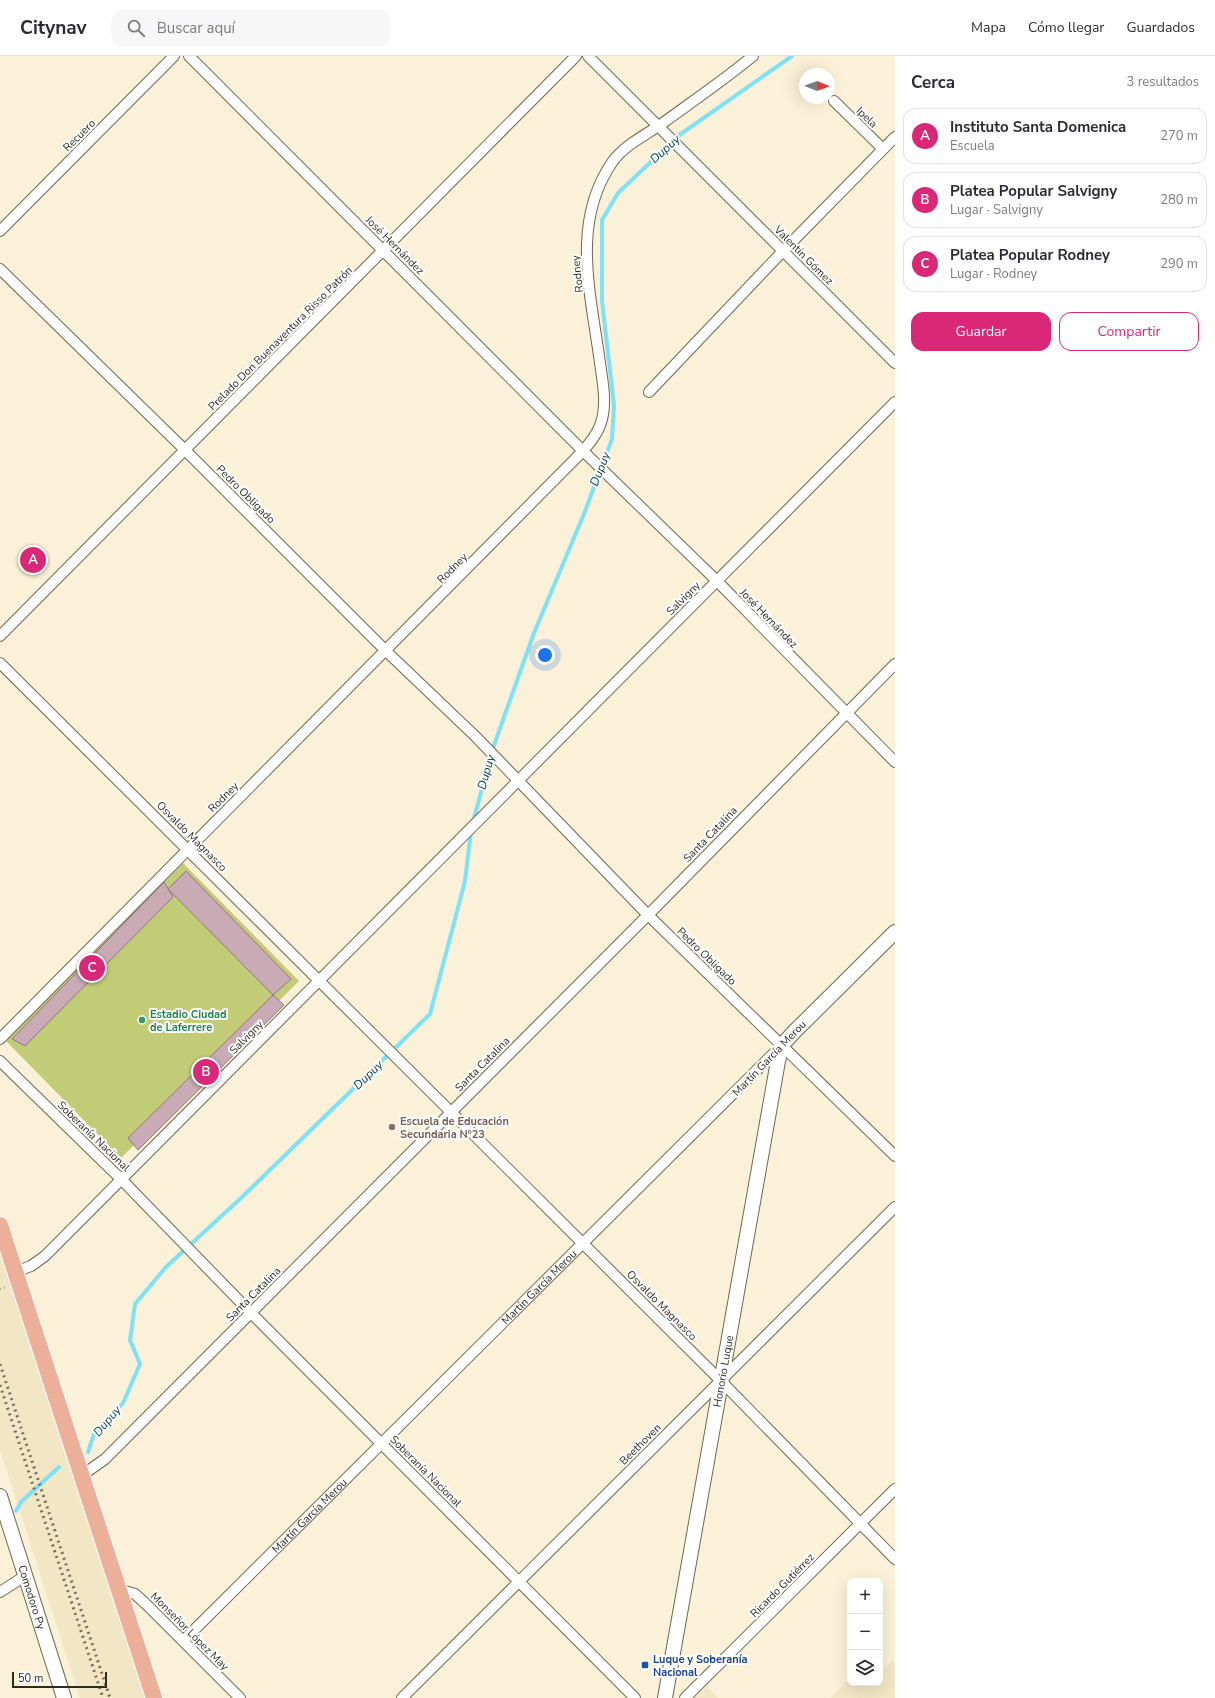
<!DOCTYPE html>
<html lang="es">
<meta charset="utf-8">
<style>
body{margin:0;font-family:"Nunito Sans",sans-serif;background:#f7f7f7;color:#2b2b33}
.controls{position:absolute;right:12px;bottom:12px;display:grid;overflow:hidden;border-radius:8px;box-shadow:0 4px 16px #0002}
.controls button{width:36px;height:36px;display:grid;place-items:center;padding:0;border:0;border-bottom:1px solid #e1e1e2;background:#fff;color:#2b2b33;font:20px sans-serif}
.compass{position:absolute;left:799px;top:12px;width:36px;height:36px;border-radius:50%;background:#fff;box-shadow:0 4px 16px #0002;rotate:91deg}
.scale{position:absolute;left:12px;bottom:10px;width:95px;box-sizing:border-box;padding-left:4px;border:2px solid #2d2a20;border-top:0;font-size:11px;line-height:14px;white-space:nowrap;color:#2d2a20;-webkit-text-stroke:3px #fff;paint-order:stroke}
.you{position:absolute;left:545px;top:599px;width:14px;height:14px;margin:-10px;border:3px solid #fff;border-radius:50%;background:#1a73e8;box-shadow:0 0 0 6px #1a73e833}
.badge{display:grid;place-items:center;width:26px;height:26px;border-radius:50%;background:#db2777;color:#fff;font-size:13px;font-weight:700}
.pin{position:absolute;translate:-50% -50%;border:2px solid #fff;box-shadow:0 1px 4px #0006}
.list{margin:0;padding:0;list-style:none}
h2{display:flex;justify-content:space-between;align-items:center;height:52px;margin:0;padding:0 16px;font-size:17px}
h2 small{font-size:13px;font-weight:400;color:#7c7c81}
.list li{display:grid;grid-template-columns:26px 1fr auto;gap:12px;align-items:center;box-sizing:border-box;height:56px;margin:0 8px 8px;padding:0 8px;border:1px solid #e1e1e2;border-radius:12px}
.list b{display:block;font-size:15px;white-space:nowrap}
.list p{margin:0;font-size:13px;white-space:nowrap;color:#7c7c81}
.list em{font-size:13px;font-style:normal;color:#7c7c81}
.actions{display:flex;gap:8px;padding:12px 16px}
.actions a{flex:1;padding:9px 0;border:1px solid #db2777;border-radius:12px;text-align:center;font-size:14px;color:#db2777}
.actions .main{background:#db2777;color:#fff}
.icon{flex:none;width:22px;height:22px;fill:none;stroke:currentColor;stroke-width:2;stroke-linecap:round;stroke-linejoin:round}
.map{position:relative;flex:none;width:895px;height:1642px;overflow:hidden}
header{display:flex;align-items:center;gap:24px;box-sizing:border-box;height:56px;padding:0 20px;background:#fff;border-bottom:1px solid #e1e1e2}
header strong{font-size:19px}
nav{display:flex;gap:22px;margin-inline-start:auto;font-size:14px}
.search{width:280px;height:36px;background:#f7f7f7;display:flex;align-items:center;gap:10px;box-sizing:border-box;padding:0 14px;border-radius:12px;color:#7c7c81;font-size:15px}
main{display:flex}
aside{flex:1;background:#fff}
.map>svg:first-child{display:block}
</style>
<header>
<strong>Citynav</strong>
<div class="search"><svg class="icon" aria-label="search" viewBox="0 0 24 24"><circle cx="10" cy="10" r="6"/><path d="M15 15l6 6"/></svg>Buscar aquí</div>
<nav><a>Mapa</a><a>Cómo llegar</a><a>Guardados</a></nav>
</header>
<main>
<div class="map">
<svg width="895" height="1642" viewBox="0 0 895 1642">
<rect width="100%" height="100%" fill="#fbf1d8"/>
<!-- built -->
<path fill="#f2e6c5" d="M0 1197 146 1642H80L0 1394Z
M894 1603 895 1642H831L850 1622V1627H880V1617Z
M707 1630 718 1642H695Z"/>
<!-- green -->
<path fill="#c2cc77" d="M183 807 299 925 121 1102 5 984Z"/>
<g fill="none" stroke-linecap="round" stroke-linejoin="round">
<!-- stream -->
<path stroke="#7de1f7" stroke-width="4" d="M473 766 493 692 534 577 584 458 612 383 614 349 602 245V164L618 137 678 80 792 0
M88 1396 94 1378 123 1347 140 1308 130 1284 135 1248 166 1211 240 1143 430 958 465 825 471 775
M16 1455 21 1446 59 1411"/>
</g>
<!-- building -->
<path fill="#c8abb4" stroke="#90767e" d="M186 815 291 923 273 939 168 833Z
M164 826 173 841 25 990 12 983Z
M273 939 284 949 138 1094 128 1082Z"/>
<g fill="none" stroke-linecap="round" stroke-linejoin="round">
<!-- street casing -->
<g stroke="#6f6751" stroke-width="12">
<g id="street">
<path d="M189 0 583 395 717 525 895 706"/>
<path d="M588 0 895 307"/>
<path d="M834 45 883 93"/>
<path d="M0 175 174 0"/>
<path d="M0 213 184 393 386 595 475 680 648 859 895 1100"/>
<path d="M649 336 783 195 895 81"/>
<path d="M0 580C191 386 385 194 576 0"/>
<path d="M0 607 721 1325 895 1503"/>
<path d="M0 983 583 395C589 388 595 381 599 372 608 352 603 328 600 307 591 238 570 166 613 105 626 88 646 79 663 67 693 45 724 24 753 0"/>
<path d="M0 1005 122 1124 251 1257 635 1642"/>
<path d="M15 1216 31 1210 45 1200 895 346"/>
<path d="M81 1420 105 1403 648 859 895 608"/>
<path d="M118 1533 135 1538 147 1549 240 1642"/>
<path d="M0 1536 25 1520"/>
<path id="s1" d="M183 1585 781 990"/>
<path d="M402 1642 895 1151"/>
<path d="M685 1642 895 1433"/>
</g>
</g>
<!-- secondary casing -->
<g stroke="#6f6751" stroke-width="16">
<g id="secondary">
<path id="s2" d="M0 1440 64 1642"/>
<path id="s3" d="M665 1642 778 1005 782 989 795 975 895 876"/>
</g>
</g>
<!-- primary casing -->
<g stroke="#fff" stroke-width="18">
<path id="primary" d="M0 1169 154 1642"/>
</g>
<!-- path -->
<path stroke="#aaa38f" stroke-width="2.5" stroke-dasharray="1 3" stroke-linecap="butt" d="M0 1233 7 1231"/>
<!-- street -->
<use href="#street" stroke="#fff" stroke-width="10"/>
<!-- secondary -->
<use href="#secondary" stroke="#fff" stroke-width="14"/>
<!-- primary -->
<use href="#primary" stroke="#ecb09a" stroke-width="16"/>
<!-- rail -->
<path stroke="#767061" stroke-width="3" stroke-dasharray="2 4" stroke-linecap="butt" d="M0 1308 110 1642
M0 1329 103 1642"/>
</g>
<!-- markers -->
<circle fill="#2e9e5b" stroke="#fff" stroke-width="1.5" cx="142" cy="964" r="4"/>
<circle fill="#8d6e63" stroke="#fff" stroke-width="1.5" cx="392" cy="1071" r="4"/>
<rect fill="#1a4fb4" stroke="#fff" stroke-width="1.5" x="641" y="1605" width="8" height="8" rx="2"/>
<g text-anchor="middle" stroke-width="4" stroke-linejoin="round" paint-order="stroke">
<!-- street labels -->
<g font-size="11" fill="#2d2a20" stroke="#fff">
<text transform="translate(867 61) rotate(44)" y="4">Ipela</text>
<text transform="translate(79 79) rotate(-45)" y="4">Recuero</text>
<text transform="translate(395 189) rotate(45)" y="4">José Hernández</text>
<text transform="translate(804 199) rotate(45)" y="4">Valentín Gómez</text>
<text transform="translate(577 218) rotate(-96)" y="4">Rodney</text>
<text transform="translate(280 282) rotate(-45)" y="4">Prelado Don Buenaventura Risso Patrón</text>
<text transform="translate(246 438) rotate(45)" y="4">Pedro Obligado</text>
<text transform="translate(452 512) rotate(-45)" y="4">Rodney</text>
<text transform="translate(683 542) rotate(-45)" y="4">Salvigny</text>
<text transform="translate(769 562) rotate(46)" y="4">José Hernández</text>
<text transform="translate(223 741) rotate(-45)" y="4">Rodney</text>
<text transform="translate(710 778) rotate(-46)" y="4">Santa Catalina</text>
<text transform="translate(192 780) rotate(45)" y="4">Osvaldo Magnasco</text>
<text transform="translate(707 900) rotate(44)" y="4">Pedro Obligado</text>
<text transform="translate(246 981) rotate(-45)" y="4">Salvigny</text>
<text transform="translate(769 1002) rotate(-46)" y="4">Martín García Merou</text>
<text transform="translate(482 1008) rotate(-45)" y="4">Santa Catalina</text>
<text transform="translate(94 1080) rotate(44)" y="4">Soberanía Nacional</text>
<text dy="4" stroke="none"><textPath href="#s1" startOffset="502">Martín García Merou</textPath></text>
<text transform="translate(253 1238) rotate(-45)" y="4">Santa Catalina</text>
<text transform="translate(662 1249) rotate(45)" y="4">Osvaldo Magnasco</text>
<text dy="4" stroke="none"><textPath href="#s3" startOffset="332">Honorio Luque</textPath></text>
<text transform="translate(640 1388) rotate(-45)" y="4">Beethoven</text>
<text transform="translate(426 1415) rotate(45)" y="4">Soberanía Nacional</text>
<text dy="4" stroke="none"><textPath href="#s1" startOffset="178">Martín García Merou</textPath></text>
<text transform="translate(782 1529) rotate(-45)" y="4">Ricardo Gutiérrez</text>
<text dy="4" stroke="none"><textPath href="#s2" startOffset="106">Comodoro Py</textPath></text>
<text transform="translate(190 1575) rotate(45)" y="4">Monseñor López May</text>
</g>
<!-- leisure labels -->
<g font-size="11" font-weight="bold" fill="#27864d" stroke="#fff" text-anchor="start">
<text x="150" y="962">Estadio Ciudad<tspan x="150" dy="13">de Laferrere</tspan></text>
</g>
<!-- education labels -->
<g font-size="11" font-weight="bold" fill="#785e54" stroke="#fff" text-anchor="start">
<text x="400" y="1069">Escuela de Educación<tspan x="400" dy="13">Secundaria Nº23</tspan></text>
</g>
<!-- transit labels -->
<g font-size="11" font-weight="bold" fill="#164399" stroke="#fff" text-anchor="start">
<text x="653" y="1607">Luque y Soberanía<tspan x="653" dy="13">Nacional</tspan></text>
</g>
<!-- water labels -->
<g font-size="12" font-style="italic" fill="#00424d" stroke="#fff">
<text transform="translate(665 93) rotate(-42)" y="4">Dupuy</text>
<text transform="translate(600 413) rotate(-68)" y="4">Dupuy</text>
<text transform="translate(486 716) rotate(-74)" y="4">Dupuy</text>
<text transform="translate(368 1019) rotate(-44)" y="4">Dupuy</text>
<text transform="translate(107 1365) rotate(-50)" y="4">Dupuy</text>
</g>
</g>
</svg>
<div class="controls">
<button>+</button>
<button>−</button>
<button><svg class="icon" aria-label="layers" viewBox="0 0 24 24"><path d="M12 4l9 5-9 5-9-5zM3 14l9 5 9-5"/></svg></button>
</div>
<svg class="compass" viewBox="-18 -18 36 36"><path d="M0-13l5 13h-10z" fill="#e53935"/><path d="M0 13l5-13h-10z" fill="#7c7c81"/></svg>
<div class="scale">50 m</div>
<div class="you"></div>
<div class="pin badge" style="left:33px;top:504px">A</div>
<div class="pin badge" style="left:206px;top:1016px">B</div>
<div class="pin badge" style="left:92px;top:912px">C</div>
</div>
<aside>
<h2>Cerca<small>3 resultados</small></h2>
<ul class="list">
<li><span class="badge">A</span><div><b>Instituto Santa Domenica</b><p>Escuela</p></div><em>270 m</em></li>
<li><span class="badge">B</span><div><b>Platea Popular Salvigny</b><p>Lugar · Salvigny</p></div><em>280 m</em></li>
<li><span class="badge">C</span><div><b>Platea Popular Rodney</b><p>Lugar · Rodney</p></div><em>290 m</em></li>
</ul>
<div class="actions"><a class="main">Guardar</a><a>Compartir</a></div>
</aside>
</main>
